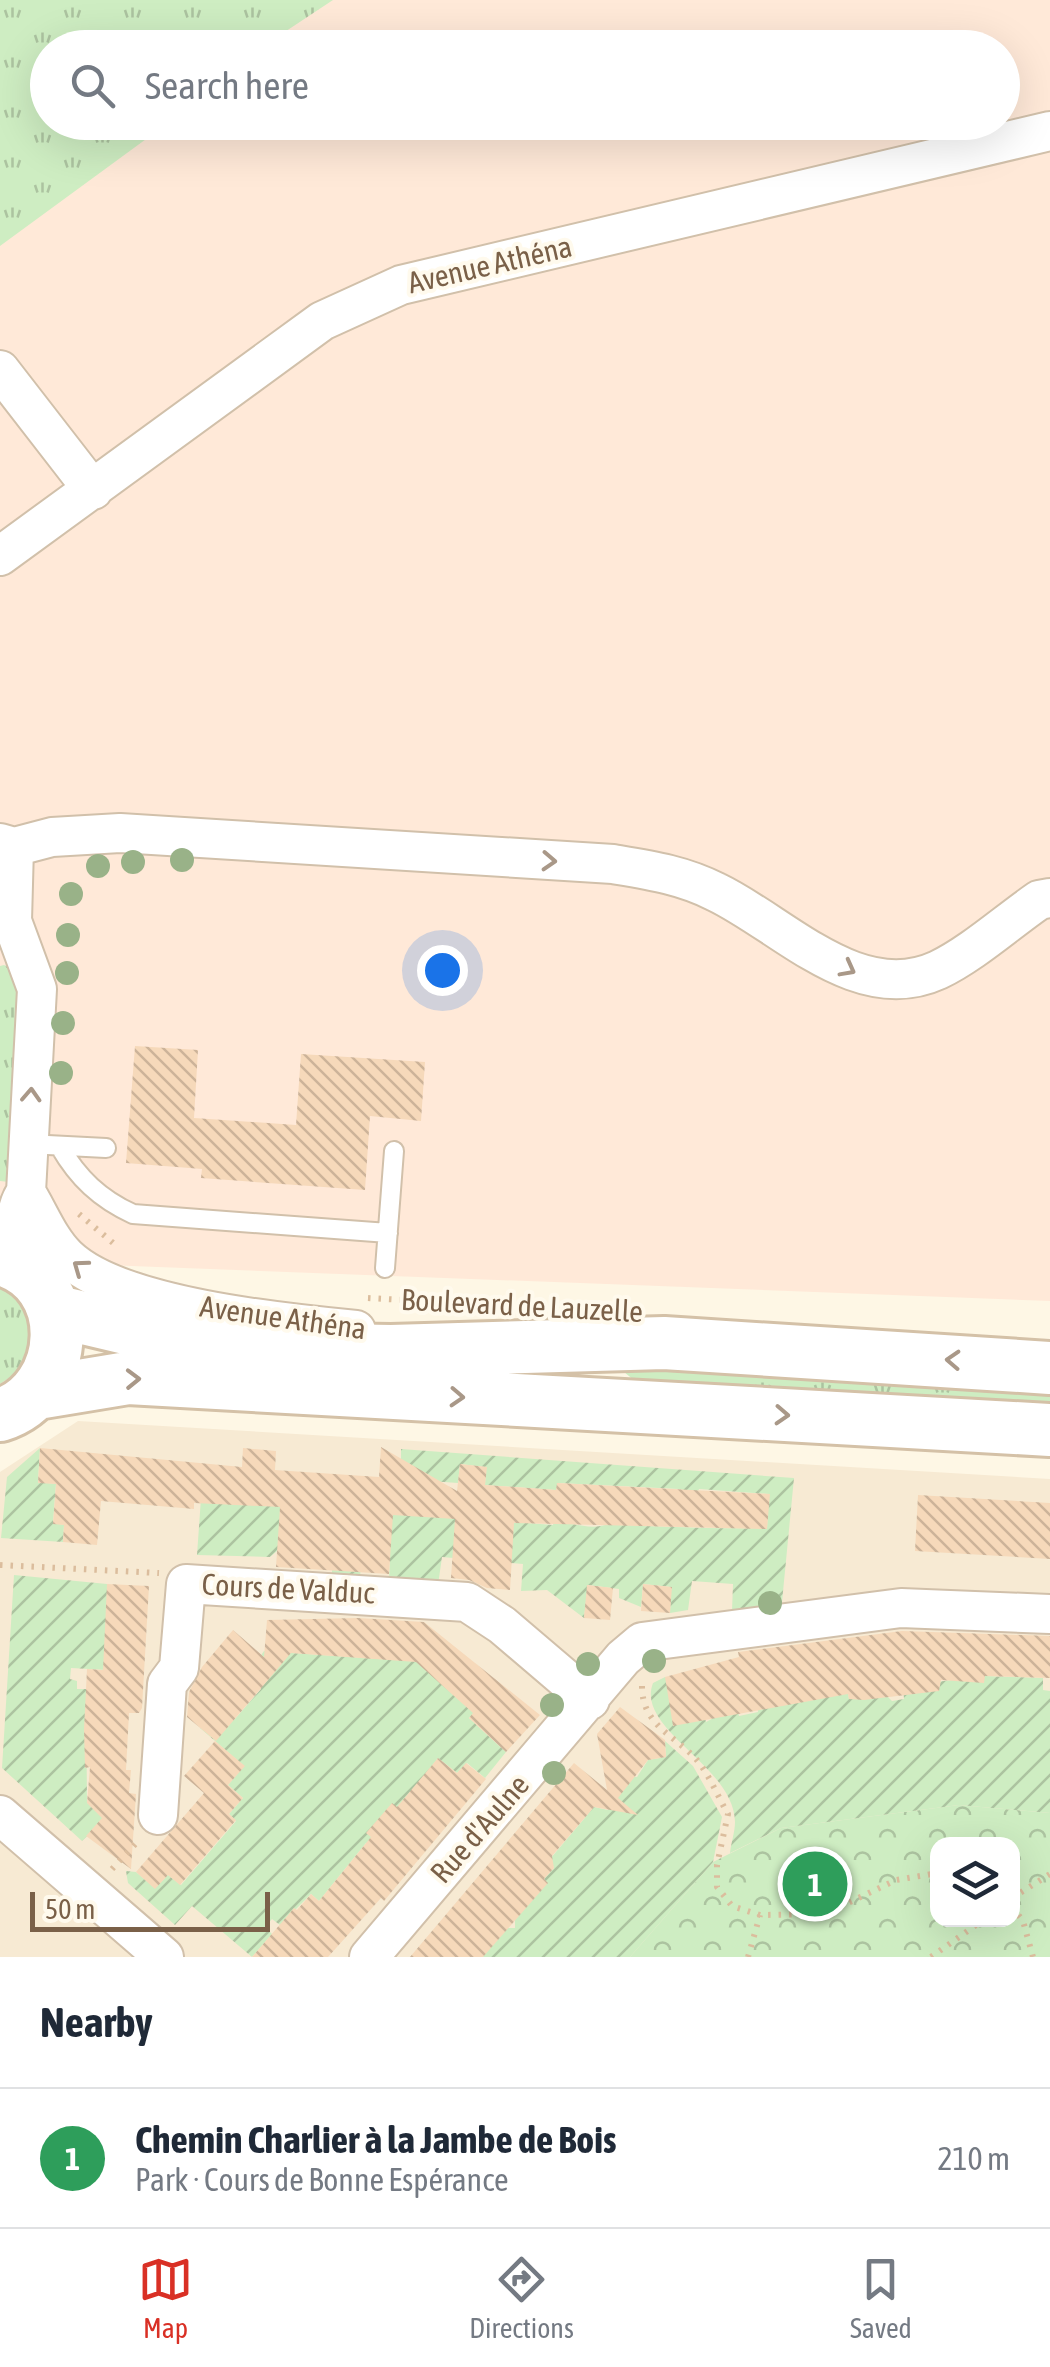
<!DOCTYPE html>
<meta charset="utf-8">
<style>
body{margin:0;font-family:"Asap Condensed",sans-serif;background:#f2f2f3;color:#1f2937}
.controls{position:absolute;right:30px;bottom:30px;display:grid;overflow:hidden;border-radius:20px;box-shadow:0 10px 40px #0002}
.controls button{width:90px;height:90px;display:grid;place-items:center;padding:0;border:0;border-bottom:2px solid #e0e1e3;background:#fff;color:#1f2937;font:50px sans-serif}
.scale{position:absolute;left:30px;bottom:25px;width:240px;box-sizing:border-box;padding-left:10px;border:5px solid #7a6048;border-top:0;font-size:28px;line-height:35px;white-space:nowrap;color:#7a6048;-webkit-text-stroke:8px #fffaed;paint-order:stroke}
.you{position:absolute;left:442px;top:970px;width:35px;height:35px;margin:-25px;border:8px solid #fff;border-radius:50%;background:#1a73e8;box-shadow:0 0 0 15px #1a73e833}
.badge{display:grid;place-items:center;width:65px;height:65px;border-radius:50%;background:#d93025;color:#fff;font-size:32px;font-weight:700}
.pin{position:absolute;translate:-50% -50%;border:5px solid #fff;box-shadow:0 2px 10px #0006}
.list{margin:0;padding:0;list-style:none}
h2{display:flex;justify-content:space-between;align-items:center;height:130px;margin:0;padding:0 40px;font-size:42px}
h2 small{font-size:32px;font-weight:400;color:#747a83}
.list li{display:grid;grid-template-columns:65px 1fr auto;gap:30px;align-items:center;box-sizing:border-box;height:140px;padding:0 40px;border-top:2px solid #e0e1e3}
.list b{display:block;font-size:38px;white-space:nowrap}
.list p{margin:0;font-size:32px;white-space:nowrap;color:#747a83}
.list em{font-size:32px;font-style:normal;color:#747a83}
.icon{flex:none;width:55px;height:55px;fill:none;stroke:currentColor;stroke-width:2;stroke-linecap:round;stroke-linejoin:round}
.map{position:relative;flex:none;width:1050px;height:1957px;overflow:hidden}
.search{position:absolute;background:#fff;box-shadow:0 10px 40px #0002;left:30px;right:30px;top:30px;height:110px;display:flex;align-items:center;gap:25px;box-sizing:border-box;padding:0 35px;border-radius:55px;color:#747a83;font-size:38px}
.sheet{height:270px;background:#fff}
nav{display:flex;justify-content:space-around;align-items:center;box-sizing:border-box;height:140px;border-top:2px solid #e0e1e3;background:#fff;font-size:28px;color:#747a83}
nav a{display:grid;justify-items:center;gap:5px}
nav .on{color:#d93025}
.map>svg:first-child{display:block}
</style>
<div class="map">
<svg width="1050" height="1957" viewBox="0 0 1050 1957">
<defs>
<pattern id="grass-tufts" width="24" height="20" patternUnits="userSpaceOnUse" patternTransform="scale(2.5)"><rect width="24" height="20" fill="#ceedc2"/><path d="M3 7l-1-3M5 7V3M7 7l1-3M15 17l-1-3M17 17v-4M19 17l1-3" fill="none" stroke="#acc3a0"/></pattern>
<pattern id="forest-crowns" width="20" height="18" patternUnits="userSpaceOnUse" patternTransform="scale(2.5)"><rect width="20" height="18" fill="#ceedc2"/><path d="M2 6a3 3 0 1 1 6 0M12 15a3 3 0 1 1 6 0" fill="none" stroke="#acc3a0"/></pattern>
<pattern id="garden-furrows" width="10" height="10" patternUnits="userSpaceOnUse" patternTransform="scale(2.5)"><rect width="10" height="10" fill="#ceedc2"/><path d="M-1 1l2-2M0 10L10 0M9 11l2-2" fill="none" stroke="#acc3a0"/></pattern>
<pattern id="building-back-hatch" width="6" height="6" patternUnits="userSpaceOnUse" patternTransform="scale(2.5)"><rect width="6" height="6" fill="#f6d9ba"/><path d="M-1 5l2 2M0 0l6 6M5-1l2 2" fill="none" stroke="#ccb399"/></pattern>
</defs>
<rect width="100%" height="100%" fill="#fef7e5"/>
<!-- residential -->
<path fill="#f7ead3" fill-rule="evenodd" d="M78 1421 1050 1479V1957H0V1472ZM938 1844H1012V1920H938Z"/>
<!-- commercial -->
<path fill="#ffe9d8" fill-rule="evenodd" d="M0 0H1050V1301L0 1261ZM48 48H1002V122H48Z"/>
<!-- grass -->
<path fill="url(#grass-tufts)" d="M0 0H333L262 47 48 48V122L168 123 0 246Z
M4 965 12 969 19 992 9 1182 0 1181V966Z
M0 1280 20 1292 36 1342 25 1367 0 1384Z
M618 1367 1050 1392V1421L658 1400Z"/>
<!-- forest -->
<path fill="url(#forest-crowns)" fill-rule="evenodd" d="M959 1805 1050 1813V1957H630L713 1862 781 1828ZM938 1844H1012V1920H938Z"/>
<!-- garden -->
<path fill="url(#garden-furrows)" d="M40 1448 38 1482 56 1484 53 1523 64 1525 63 1542 1 1538 7 1477Z
M401 1449 794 1478 782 1602 732 1611 733 1584 692 1581 688 1610 670 1613 671 1587 643 1584 641 1607 619 1598V1589L588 1585 584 1618 547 1590 521 1591 523 1564 442 1557 438 1585 389 1579 390 1558 362 1556 360 1577 332 1575V1554L277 1551 270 1557 197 1555 201 1498 553 1525 554 1521C572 1522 590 1531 608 1524 666 1527 713 1529 767 1528L769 1494 699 1489 697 1494 679 1489 558 1483 556 1490 485 1485 486 1467 460 1464 458 1483 415 1480 401 1459Z
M14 1575 107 1584V1670L71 1668 70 1679 77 1681V1689H86L87 1803 104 1808 103 1821 82 1841 2 1768Z
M264 1651 393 1660 394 1651 498 1686 469 1718 506 1752 485 1778 467 1763 457 1773 438 1758 399 1810 367 1833 378 1843H366L319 1901 311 1894 280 1925 272 1919 265 1927 272 1934 252 1957 192 1906 175 1925 128 1883 126 1871 136 1872 155 1888 168 1875 181 1885 236 1821 229 1814 243 1798 228 1785 244 1766 200 1728 218 1708 234 1720 261 1689 247 1675Z
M985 1676 1043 1678V1690L1050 1691V1813L959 1805 781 1828 730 1853C731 1843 735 1832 735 1822 734 1765 635 1730 653 1683L665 1677 703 1709 706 1722 737 1705 739 1716 758 1712 756 1693 847 1687 849 1699 886 1695 892 1701 904 1699 903 1686Z
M665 1741 693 1766 722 1817 713 1862 630 1957H483L490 1928H515V1912L547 1883 544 1879 554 1868 550 1859 594 1807 608 1810 630 1776 637 1777 648 1760 666 1757Z"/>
<!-- building -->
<path fill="url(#building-back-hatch)" d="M135 1046 198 1050 194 1118 296 1125 301 1054 425 1062 421 1121 370 1116 365 1190 201 1178 202 1169 126 1163Z
M381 1447 457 1491 460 1464 487 1467 485 1485 556 1490 557 1483 770 1494 767 1529 514 1523 510 1590 487 1588 469 1580 451 1578 455 1519 393 1515 389 1574 276 1567 280 1507 194 1503V1509L101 1501 97 1545 63 1542 64 1525 53 1524 56 1484 38 1483 40 1448 242 1467 243 1448 276 1451 275 1470 379 1477Z
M918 1495 1050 1503V1559L915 1551Z
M107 1584 149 1586 142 1708 139 1713H129L126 1770H131L129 1793 136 1794 131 1869 86 1836 102 1818 87 1803 90 1767 85 1768 84 1729 87 1669 103 1670Z
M643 1584 672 1587 670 1613 641 1611Z
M587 1585 613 1588 610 1620 584 1618Z
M358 1618 424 1622 540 1715 506 1752 469 1718 473 1713 416 1662 291 1653 216 1741 187 1717 189 1692 202 1667 233 1630 264 1657 267 1620Z
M902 1631 1050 1636V1678L985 1676 984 1683 941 1680 939 1691 864 1700 849 1699 848 1694 673 1726 665 1677 739 1657 738 1652Z
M620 1707 665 1740 666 1757 648 1760 618 1798 638 1815 594 1807 552 1856 554 1868 544 1879 548 1883 483 1957H410L574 1763 607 1790 597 1734Z
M215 1741 245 1766 228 1785 243 1798 229 1814 236 1820 180 1885 168 1875 155 1889 136 1872 204 1793 184 1776Z
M438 1758 457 1773 466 1763 486 1779 384 1901 381 1898 328 1957H252L294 1908 297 1910 311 1894 319 1901 371 1837 366 1833 392 1803 397 1807Z"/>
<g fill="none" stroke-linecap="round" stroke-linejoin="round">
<!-- service casing -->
<g stroke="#d1c0aa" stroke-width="22">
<path id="service" d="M28 1144 106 1148
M60 1147C78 1178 100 1199 133 1214L388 1233
M385 1268 394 1151"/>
</g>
<!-- minor casing -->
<g stroke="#d1c0aa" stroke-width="42">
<path id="minor" d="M0 370 93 490
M0 556 322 321 401 285 1050 131
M0 843 14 847 52 837 120 833 613 864C649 870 683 875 716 892 783 924 858 1007 938 970 973 953 1007 922 1039 900L1050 898
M14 847 12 921 37 989 26 1192C9 1216 18 1246 27 1272
M26 1192C39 1213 49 1240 67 1257 119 1307 283 1323 356 1330
M0 1815 164 1957
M158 1815 167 1684 179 1668 186 1584 467 1602 502 1625 590 1700
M369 1957 623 1658 642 1642 901 1608 1050 1614"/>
</g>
<!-- secondary casing -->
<g stroke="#d4c1a7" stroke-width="58">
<path id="secondary" d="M0 1259C78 1279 73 1392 0 1415
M54 1311 151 1334 269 1349 391 1351 664 1343 1050 1368
M37 1393 128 1378 1050 1430"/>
</g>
<!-- path -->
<path stroke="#dbbd9d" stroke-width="6" stroke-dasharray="2.5 8" stroke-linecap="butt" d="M79 1214 119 1248
M368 1298 476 1304
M0 1565 159 1573
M642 1686C642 1725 673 1734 696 1759 709 1774 718 1797 728 1814L717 1865V1887L732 1906 760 1915 825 1914 896 1880 938 1873
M112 1869 138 1841
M1012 1898 1050 1874
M1012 1907 1023 1921 1033 1957
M748 1957 760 1915
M931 1957 983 1920"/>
<!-- service -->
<use href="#service" stroke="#fff" stroke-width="18"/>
<!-- minor -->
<use href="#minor" stroke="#fff" stroke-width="38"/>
<!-- secondary -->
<use href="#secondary" stroke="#fff" stroke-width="52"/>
</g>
<!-- trees -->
<g fill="#99b288">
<circle cx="182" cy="860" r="12"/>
<circle cx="133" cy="862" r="12"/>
<circle cx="98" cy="866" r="12"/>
<circle cx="71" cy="894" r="12"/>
<circle cx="68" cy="935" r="12"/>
<circle cx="67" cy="973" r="12"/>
<circle cx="63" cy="1023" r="12"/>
<circle cx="61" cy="1073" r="12"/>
<circle cx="770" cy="1603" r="12"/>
<circle cx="654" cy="1661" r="12"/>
<circle cx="588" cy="1664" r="12"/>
<circle cx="552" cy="1705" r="12"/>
<circle cx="554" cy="1773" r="12"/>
</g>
<!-- one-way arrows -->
<defs><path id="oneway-chevron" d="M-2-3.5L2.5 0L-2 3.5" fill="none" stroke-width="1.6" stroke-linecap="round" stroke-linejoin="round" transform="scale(2.5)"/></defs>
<g stroke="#a99888">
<use href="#oneway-chevron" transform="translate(549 861) rotate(3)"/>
<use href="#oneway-chevron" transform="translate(848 969) rotate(28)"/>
<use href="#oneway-chevron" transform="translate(31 1095) rotate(-87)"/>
<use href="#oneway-chevron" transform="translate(80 1267) rotate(-144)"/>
<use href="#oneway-chevron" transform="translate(953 1360) rotate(-177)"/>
<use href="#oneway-chevron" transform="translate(133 1379) rotate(-1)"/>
<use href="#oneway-chevron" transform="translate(457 1397) rotate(3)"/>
<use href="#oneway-chevron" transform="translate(782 1415) rotate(3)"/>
</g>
<g text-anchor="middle" stroke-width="8" stroke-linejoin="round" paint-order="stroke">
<!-- street labels -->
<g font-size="30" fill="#7a6048" stroke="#fffaed">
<text transform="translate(490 265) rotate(-13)" y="10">Avenue Athéna</text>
<text transform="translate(522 1306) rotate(3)" y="10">Boulevard de Lauzelle</text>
<text transform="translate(283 1318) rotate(8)" y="10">Avenue Athéna</text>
<text transform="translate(288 1589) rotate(3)" y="10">Cours de Valduc</text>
<text transform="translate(480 1829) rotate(-49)" y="10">Rue d'Aulne</text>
</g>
</g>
</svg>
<div class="controls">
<button><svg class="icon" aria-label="layers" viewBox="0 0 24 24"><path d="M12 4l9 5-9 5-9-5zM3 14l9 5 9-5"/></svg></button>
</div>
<div class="scale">50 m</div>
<div class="you"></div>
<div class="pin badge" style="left:815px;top:1884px;background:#2e9e5b">1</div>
<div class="search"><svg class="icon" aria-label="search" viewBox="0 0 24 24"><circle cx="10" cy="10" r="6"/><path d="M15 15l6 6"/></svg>Search here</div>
</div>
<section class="sheet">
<h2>Nearby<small></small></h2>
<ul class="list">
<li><span class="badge" style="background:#2e9e5b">1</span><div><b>Chemin Charlier à la Jambe de Bois</b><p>Park · Cours de Bonne Espérance</p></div><em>210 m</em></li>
</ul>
</section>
<nav>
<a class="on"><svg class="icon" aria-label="map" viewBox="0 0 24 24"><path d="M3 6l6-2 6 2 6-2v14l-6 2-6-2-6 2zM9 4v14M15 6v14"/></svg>Map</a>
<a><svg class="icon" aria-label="directions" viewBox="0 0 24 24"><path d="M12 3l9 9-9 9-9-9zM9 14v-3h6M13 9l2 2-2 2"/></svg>Directions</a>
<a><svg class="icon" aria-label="saved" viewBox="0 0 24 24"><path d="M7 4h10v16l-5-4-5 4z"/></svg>Saved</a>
</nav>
